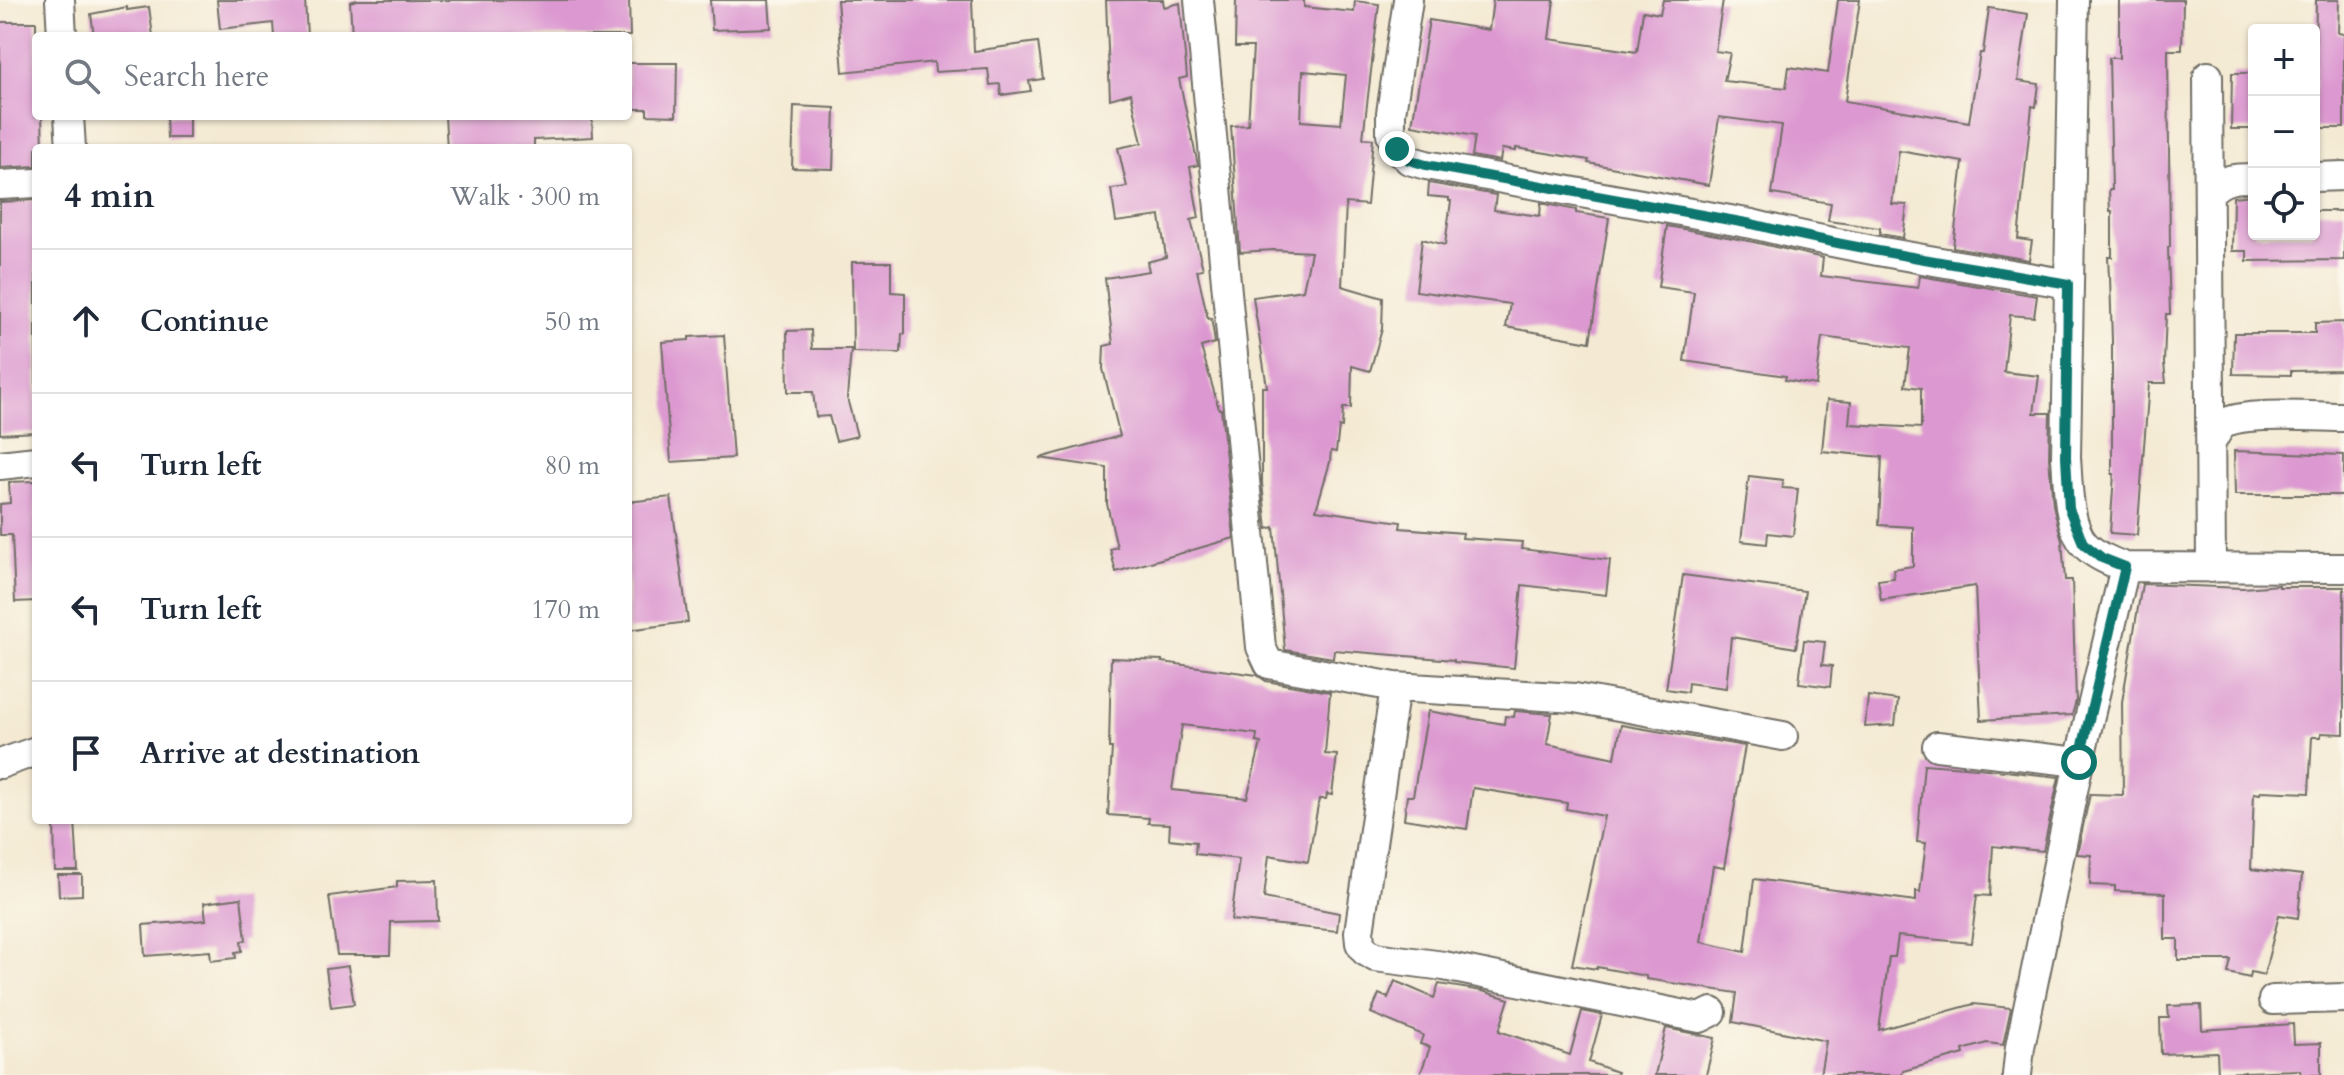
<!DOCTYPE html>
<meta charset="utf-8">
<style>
body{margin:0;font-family:Cardo,serif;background:#f2f2f3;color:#1f2937}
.controls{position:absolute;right:24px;top:24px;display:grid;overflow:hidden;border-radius:8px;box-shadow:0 2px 6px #0004}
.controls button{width:72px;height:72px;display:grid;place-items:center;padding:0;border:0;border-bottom:2px solid #e0e1e3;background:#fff;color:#1f2937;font:40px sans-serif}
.stop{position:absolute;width:24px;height:24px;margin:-18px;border:6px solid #0f766e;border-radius:50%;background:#fff}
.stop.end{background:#0f766e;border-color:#fff;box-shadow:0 2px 8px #0008}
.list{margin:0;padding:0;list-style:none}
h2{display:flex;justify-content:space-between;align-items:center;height:104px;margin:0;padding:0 32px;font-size:34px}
h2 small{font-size:26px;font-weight:400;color:#747a83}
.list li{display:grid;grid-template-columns:52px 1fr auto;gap:24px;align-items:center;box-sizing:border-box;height:144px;padding:0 32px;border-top:2px solid #e0e1e3}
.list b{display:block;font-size:30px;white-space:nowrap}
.list em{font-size:26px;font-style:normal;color:#747a83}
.icon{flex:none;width:44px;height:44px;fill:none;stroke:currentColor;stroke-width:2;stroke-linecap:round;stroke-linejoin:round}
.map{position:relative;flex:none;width:2344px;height:1075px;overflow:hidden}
.search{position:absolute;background:#fff;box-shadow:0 2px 6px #0004;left:32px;top:32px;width:600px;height:88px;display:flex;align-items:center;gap:20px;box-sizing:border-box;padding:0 28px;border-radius:8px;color:#747a83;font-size:30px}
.panel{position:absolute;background:#fff;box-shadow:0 2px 6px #0004;left:32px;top:144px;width:600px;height:680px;border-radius:8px}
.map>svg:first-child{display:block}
</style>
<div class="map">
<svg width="2344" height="1075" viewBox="0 0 2344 1075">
<rect width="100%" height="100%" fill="#fbf7ec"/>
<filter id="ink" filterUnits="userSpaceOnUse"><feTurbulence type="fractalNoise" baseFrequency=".0125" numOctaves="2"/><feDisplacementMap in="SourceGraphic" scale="16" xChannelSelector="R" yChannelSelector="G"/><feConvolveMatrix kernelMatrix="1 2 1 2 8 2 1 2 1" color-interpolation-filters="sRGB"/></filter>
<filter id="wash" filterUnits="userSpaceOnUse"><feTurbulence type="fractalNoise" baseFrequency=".006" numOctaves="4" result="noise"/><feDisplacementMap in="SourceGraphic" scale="32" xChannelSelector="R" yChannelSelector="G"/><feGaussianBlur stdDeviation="1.8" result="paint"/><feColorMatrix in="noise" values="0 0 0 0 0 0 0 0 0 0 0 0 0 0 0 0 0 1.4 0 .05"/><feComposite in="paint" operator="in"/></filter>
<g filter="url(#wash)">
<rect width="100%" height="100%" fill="#f4ead3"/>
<g id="blocks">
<!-- building -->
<path fill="#dc98d0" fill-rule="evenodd" d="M217 0H305L307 36H274L273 23 220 29Z
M357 0H629L630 36H439V31L403 36H352L350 2Z
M710 0H769L771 28 712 30Z
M837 0H972L974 51 1038 42 1043 79 1029 81 1031 91 1001 95 1000 84 990 85 988 69 935 72 934 62 843 72Z
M1106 0H1163L1164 7 1180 3 1187 77 1179 79 1198 165 1190 167 1199 218 1191 220 1203 269 1197 270 1208 319 1211 318 1213 329 1215 343 1201 347 1219 409H1221L1234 538 1116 572 1110 549 1117 547 1107 504V468L1040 458 1120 436 1103 369 1104 346 1113 344 1105 278 1149 271 1147 262 1166 257 1160 216 1116 222 1111 189 1127 187 1118 148 1142 143 1131 93 1110 99Z
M1236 0H1304V7L1354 12 1355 1 1379 4 1363 138 1373 139 1367 205 1346 203 1342 286 1383 298 1382 329 1370 371 1352 366 1351 408H1343L1342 428 1339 427 1336 452 1331 451 1330 462 1316 510 1401 522 1400 528 1463 533 1462 538 1522 542 1521 549 1610 560 1606 595 1522 585 1514 668 1454 662V660L1334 650 1333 658 1285 650 1274 527 1267 529 1262 483V387H1267L1253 297 1303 290 1311 252 1274 250 1240 252 1231 126 1248 125 1253 47H1235ZM1303 71 1346 75 1341 124 1301 121Z
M1493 0H1554L1549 39 1637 52 1643 11 1660 14 1663 0H1723L1715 51 1730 53 1724 81 1786 88 1789 67 1828 73 1838 0H1860L1845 101 1969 122 1980 53H1983L1989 8 2028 14 2018 81 2039 84 2036 107 2032 106 2018 239 2032 241 2029 260 1953 247 1963 162 1899 151 1892 204 1907 205 1903 238 1880 234V228L1828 221 1831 203 1772 194 1782 125 1719 117 1709 185 1588 163 1589 160 1516 148V151L1502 149 1500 161 1472 156 1475 136 1412 125 1429 20 1489 30Z
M2119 0H2183L2182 50H2168L2170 247H2168L2170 314H2166L2164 363 2166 383H2149L2137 535 2110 533 2114 474H2112V341L2110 277H2109L2108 257H2112V211H2110L2109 190H2112L2109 58H2119Z
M2316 0H2339L2338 33 2344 34V128H2314Z
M127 7V10L149 7 153 36H94L91 14Z
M0 22H36V116H42L43 148H36V166L0 168Z
M628 63H677L676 116 647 115V109H628Z
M2232 73H2254V129H2231Z
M794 106 835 108 833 169 792 168Z
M166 116H189V138H167Z
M445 116H592L593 137 534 140V148H447Z
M1429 183 1496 195 1494 210 1540 216 1541 203 1576 210V213L1609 218 1590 342 1506 327 1510 304 1416 291 1422 239 1445 245 1451 201H1449V198L1428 196Z
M2253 195 2254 234H2314V211H2344V260L2247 261V251H2232L2233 197Z
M36 200V432L0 434V202Z
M1667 226 1749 241 1823 258 1821 276 1918 288 1920 276 2037 296 2034 317 2010 315 2004 372 2039 376 2034 413H2050L2049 458 2053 505 2062 541 2065 580H2072L2076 701 2072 715 1981 720 1975 586 1881 600 1878 580 1894 578 1893 569 1913 566V527L1879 525 1882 457 1822 451 1827 400 1851 402 1849 424 1921 428V388L1905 386 1910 348 1822 337 1816 385 1785 380 1786 376 1684 361 1694 292 1658 287Z
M852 262H891V292L905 293V334H902L901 353 853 352Z
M2344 322V370L2291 371V375L2233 374 2234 333H2315V323Z
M811 330 812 349H851L847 398 857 436 836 441 829 416 816 417 813 392H788L787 331Z
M724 335 733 458 671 462 662 342 689 340V337Z
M2234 451 2344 455V495H2235Z
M1749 476 1783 480 1782 488 1798 489 1793 536 1768 533 1767 544 1741 541Z
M36 481V601L15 602 12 535H0V504L10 503 9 482Z
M671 497 688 622 628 630V502Z
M1683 575 1805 591 1796 648 1731 637 1726 688 1688 683 1687 692 1666 689Z
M2142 584 2243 588 2279 585V587H2344V734L2321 733V737H2312L2309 793 2261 791 2260 794 2254 793 2251 869 2302 875 2298 918 2279 915 2264 975 2251 972 2250 978 2228 973 2231 960H2178V939H2165V893L2115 891V886L2090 885 2091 855 2077 854 2090 794 2123 795 2122 702Z
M1804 640 1825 642 1822 665 1832 666 1830 687 1799 683Z
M1111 658 1162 660V662L1257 675 1266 681 1330 692 1325 754 1337 755 1332 795 1327 794 1326 799H1319L1308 862 1269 855 1264 898 1339 913 1337 931 1231 920 1239 859 1195 854 1196 842 1169 839 1170 824 1148 823 1149 818 1108 815 1112 748H1109ZM1182 725 1257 734 1256 742 1261 743 1247 798 1172 790Z
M1868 696 1898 700 1895 725 1865 727Z
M1428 711 1504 724 1505 716 1514 717 1515 711 1552 714 1547 744 1615 758 1621 725 1745 746 1724 868 1713 866 1701 942 1745 952 1754 879 1916 901V891L1920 892 1926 843 1917 842 1924 764 1978 768 2059 777 2043 851 1993 846 1990 896 1977 895 1971 943 1898 936 1895 957H1889L1879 1030 1974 1004 2011 1008 2003 1045 1987 1043 1963 1050 1964 1054 1903 1071 1902 1075H1820L1826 1041 1733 1022 1737 993 1646 979V976L1597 967V969L1572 965 1604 816 1566 809 1567 803 1473 788 1467 829 1404 819 1407 796H1413Z
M54 820H75L78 871H55Z
M58 875H82V895L59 896Z
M437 880 438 921 391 922 390 955H337L329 896 397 887V881Z
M241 898 246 940 241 941 242 951 235 952 236 958 211 961 210 951 145 956 143 925 206 920 204 903Z
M348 966 354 1004 331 1007 326 969Z
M1395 981 1434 998 1439 984 1482 991 1509 999 1499 1031 1570 1055 1582 1011 1602 1015 1589 1062 1617 1072 1616 1075H1420L1430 1047 1420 1044 1423 1035 1371 1013 1379 994 1388 998Z
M2201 1005 2202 1030 2293 1024 2294 1044 2321 1043V1075H2301L2300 1070 2218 1073 2217 1052 2161 1054 2160 1018H2169L2168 1006Z
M1666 1028 1715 1038 1706 1075H1655Z"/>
</g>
</g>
<g filter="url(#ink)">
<use href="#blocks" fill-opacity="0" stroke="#716e66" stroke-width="2"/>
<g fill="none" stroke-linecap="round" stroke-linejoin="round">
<!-- minor casing -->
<g stroke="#716e66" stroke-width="32">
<path id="minor" d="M60 0 62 36
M1199 0 1261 647 1269 664 1395 687 1575 698 1783 736
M1408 0 1391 113V134L1397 149 1409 160 1426 165 1752 224C1856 250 1963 265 2068 284
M2074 0 2066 457C2068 482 2067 525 2085 545 2096 556 2111 562 2125 567L2344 568
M2208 76 2211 568
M69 116 71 148
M2314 177 2344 176
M0 185 36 183
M2209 193C2223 178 2235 178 2254 178
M2211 443C2215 436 2218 428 2225 423 2244 411 2319 417 2344 417
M0 465 36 461
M1395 687 1359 932 1360 943 1365 951 1375 957 1444 966 1700 1018 1712 1012
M1937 746 2079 762
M0 764 36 751
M2273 1000 2344 998
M2017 1075 2020 1047 2079 762 2125 567"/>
</g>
<!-- minor -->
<use href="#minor" stroke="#fff" stroke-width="28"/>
</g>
</g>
<g fill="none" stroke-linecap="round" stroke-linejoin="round" filter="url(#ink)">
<!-- route -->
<path stroke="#0f766e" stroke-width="10" d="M1397 149 1409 160 1426 165 1752 224C1856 250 1963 265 2068 284L2066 457 2069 509 2083 543 2102 558 2125 567 2079 762"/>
</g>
</svg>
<div class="controls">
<button>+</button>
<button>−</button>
<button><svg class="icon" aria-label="locate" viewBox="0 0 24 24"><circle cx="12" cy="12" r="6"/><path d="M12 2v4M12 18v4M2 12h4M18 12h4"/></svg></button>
</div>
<div class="stop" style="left:2079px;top:762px"></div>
<div class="stop end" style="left:1397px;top:149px"></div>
<div class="search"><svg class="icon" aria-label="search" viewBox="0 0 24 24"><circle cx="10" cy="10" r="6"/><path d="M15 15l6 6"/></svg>Search here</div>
<section class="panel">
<h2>4 min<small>Walk · 300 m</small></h2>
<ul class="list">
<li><svg class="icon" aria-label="ahead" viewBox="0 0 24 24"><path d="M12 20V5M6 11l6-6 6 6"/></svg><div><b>Continue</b></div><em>50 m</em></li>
<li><svg class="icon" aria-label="left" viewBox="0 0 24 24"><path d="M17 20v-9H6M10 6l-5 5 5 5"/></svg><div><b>Turn left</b></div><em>80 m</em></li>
<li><svg class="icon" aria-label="left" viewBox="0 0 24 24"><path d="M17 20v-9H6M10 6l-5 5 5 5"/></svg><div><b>Turn left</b></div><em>170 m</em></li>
<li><svg class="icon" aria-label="arrive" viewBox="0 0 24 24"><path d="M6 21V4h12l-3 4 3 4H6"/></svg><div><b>Arrive at destination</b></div></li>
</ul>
</section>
</div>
